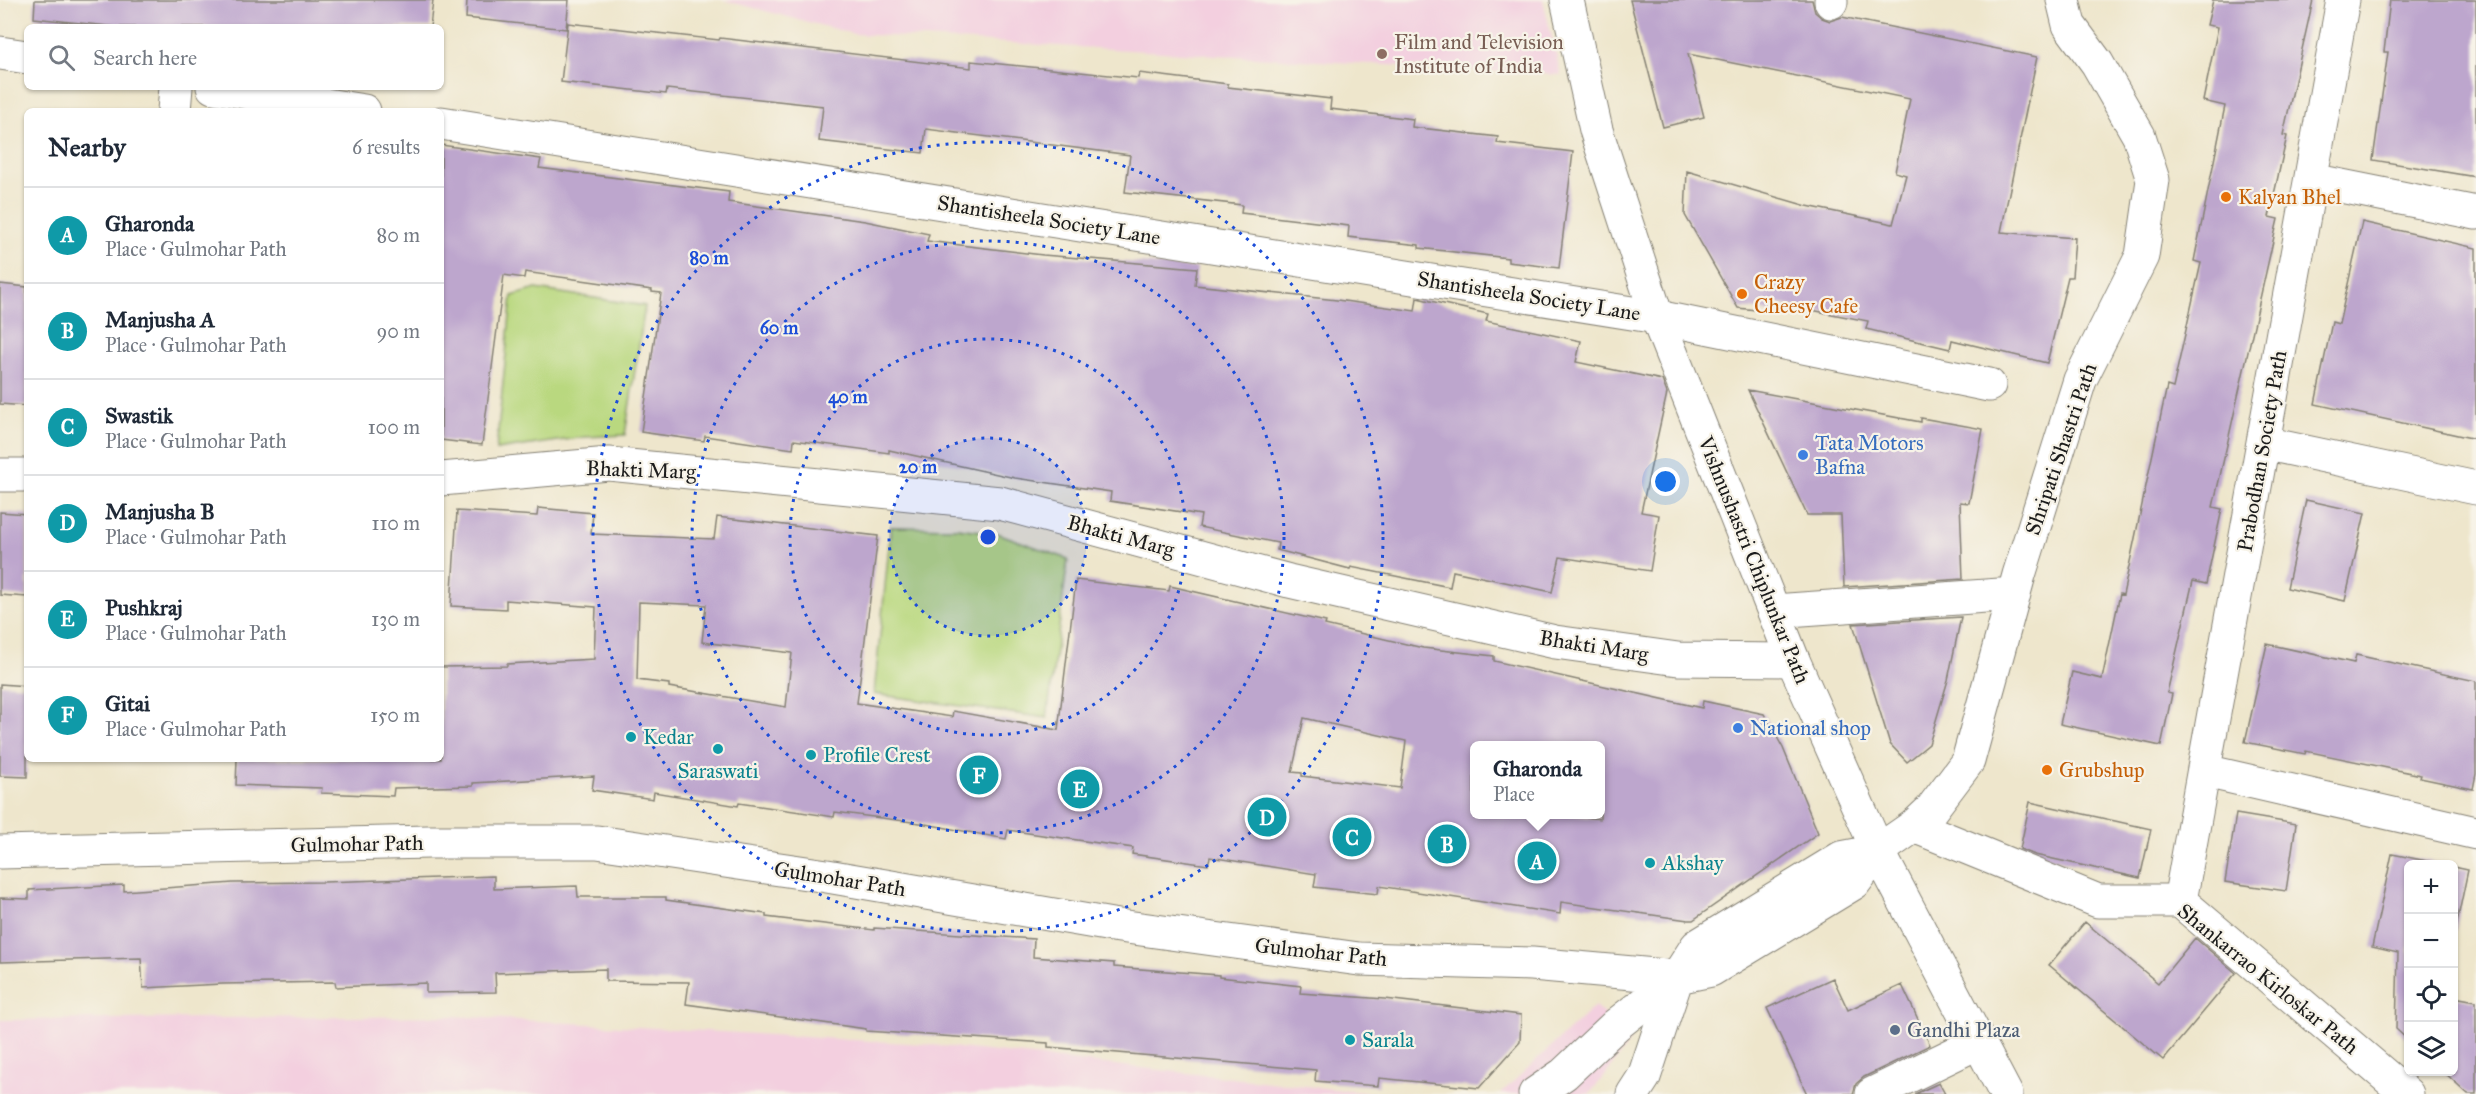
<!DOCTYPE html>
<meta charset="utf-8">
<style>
body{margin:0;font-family:"IM FELL Great Primer",serif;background:#f2f2f3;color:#1f2937}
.controls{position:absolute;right:18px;bottom:18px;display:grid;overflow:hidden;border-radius:9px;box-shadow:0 2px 4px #0004}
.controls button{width:54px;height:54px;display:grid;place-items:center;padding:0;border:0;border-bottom:2px solid #e0e1e3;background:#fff;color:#1f2937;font:30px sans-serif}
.you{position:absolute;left:1666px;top:482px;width:21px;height:21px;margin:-15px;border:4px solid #fff;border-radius:50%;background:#1a73e8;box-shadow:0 0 0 9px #1a73e833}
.badge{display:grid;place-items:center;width:39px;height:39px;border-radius:50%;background:#b5179e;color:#fff;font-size:20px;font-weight:700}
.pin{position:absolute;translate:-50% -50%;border:3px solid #fff;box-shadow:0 2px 6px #0006}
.popup{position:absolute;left:1470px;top:741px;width:135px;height:78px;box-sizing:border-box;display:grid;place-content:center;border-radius:9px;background:#fff;filter:drop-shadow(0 2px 4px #0005);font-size:20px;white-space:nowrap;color:#747a83}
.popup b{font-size:22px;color:#1f2937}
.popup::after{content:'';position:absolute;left:50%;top:100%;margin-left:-12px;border:12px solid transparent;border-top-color:#fff}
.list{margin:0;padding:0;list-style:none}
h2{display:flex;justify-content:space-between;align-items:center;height:78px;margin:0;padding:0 24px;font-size:26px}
h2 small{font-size:20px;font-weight:400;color:#747a83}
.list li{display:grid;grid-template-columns:39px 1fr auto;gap:18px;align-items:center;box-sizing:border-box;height:96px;padding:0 24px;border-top:2px solid #e0e1e3}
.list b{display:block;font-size:22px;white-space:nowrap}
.list p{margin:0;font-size:20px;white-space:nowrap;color:#747a83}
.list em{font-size:20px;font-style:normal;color:#747a83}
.icon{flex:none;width:33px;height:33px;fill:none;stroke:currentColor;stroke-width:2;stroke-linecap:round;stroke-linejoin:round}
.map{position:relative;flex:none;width:2476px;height:1094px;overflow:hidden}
.search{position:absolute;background:#fff;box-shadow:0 2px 4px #0004;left:24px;top:24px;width:420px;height:66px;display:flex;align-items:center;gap:15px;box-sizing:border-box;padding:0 21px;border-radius:9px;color:#747a83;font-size:22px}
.panel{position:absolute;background:#fff;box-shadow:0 2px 4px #0004;left:24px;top:108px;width:420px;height:654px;border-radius:9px}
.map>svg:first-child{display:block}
</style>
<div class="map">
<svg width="2476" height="1094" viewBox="0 0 2476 1094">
<rect width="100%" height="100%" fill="#f7f3e8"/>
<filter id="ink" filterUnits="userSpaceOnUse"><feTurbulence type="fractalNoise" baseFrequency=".0167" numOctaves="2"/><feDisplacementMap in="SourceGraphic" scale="12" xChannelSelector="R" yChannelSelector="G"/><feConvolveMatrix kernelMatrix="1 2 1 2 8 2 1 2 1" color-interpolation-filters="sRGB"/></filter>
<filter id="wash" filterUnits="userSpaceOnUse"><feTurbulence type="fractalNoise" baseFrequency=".008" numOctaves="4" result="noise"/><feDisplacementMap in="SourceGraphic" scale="24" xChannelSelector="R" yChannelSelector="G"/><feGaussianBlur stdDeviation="1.35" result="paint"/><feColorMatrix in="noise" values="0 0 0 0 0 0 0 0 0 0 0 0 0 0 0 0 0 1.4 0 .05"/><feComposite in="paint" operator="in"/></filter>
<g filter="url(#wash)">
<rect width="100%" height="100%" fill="#eee6cc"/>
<!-- built -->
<path fill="#f3cfdf" d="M723 0H1543L1561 75 854 34Z
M1595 1006 1631 1039 1605 1076 1589 1094H1500Z
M453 1016 923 1044 1379 1094H0V1020Z"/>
<!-- green -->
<path fill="#b9d87f" stroke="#6a7a4e" stroke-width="1.5" d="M536 289 645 306 625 435 585 437 496 450 512 296Z
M891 527 957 528 997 533 1068 559 1047 718 874 694Z"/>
<g id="blocks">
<!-- building -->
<path fill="#bda6cd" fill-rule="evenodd" d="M35 0H433L430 27H117L34 18Z
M467 0H569L566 29 466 18Z
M1630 0H1812L1815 12 1822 18 1830 21 1842 17 2037 57 2001 232 2075 238 2072 277H2068L2047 363 1952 340 1950 349 1866 329 1868 321 1775 303 1774 312 1738 308 1685 215 1687 171 1807 206 1893 224 1906 175 1895 172 1910 99 1688 54 1704 117 1663 127Z
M2213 0H2313L2283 135 2287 136 2269 217 2278 219 2213 507 2222 509 2206 584 2193 581 2167 693 2172 694 2161 746 2060 724 2072 672 2102 679 2120 594 2123 595 2167 386 2173 388 2201 263 2194 261 2225 106 2203 101 2218 27 2207 25Z
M2390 0H2476V177L2373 160 2388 52H2384Z
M568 23 719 40 720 38 971 68V61L1138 78 1139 73 1228 84V87L1331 99 1330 109 1413 119 1412 127 1498 137 1497 143 1573 152 1559 268 1508 262V258L1419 248V245L1348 237 1349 226 1241 213 1242 205 1125 192 1130 155 926 129 923 153 819 141 823 106 667 89 666 94 561 82Z
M441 145 541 159 539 168 729 192 728 202 865 221 929 234 927 241 1043 255 1197 268 1195 285 1337 300 1415 311 1417 298 1488 314 1486 321 1581 341 1576 362 1662 380 1667 393 1641 512 1659 515 1650 571 1560 557 1552 592 1453 571 1450 587 1351 567 1350 569 1277 550 1278 543 1199 527 1201 515 1110 501 1111 492 1015 478 889 450V453L794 440 793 449 705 436 704 441 641 432 661 293 652 292V290L525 272 524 278 504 275 482 445 441 440Z
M2362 222 2476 248V439L2315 404 2332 322 2339 324Z
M0 284 27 287V406L0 404Z
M1748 390 1921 422V418L1983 429 1969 503 1960 502 1963 579 1844 587 1841 515H1807Z
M2306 500 2365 513 2345 601 2287 588Z
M538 508 593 513 591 534 714 539 717 517 878 536 857 703 952 717 953 711 1058 730 1076 580 1169 591 1170 586 1326 622 1325 625 1423 648 1494 656V661L1702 708 1703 701 1764 714 1783 748 1818 833 1693 920H1688L1561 902 1560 914 1379 886 1378 894 1314 887 1316 874 1210 857 1208 865 1132 854 1133 848 1008 830 1006 839 920 823 835 812 834 817 739 803 738 806 654 792 653 799 592 790 594 776 473 783V786L394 788 393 796 321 793 322 788 236 785 237 759H441V667L507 666V664L594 659 596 607 506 600V609L451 606 457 511 537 516ZM639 602 706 605 702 642 792 653 786 707 669 687V684L637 680ZM1304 718 1406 741 1400 788 1302 776V773L1292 772ZM1474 746H1600V819L1565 814H1474Z
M0 512 27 514V597L0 595Z
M1961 617 1948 680 1929 744 1907 762 1890 744 1853 624Z
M2267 644 2354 663 2356 655 2476 681V774L2473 789 2420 778 2421 775 2306 751 2305 754 2245 742Z
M0 684 27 686V777L0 776Z
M2030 802 2151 829 2140 878 2035 855 2020 849Z
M2236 814 2296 824 2286 891 2225 882Z
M2392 854 2442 864H2409V1041L2396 1029 2398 953 2372 947Z
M2454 867 2468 870 2454 937Z
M494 876V889L577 886 578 897H666V900L766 914V917L874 930V928L1034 939 1033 957 1114 963V967L1219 975V977L1301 986 1300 993 1385 999 1521 1015 1520 1042 1479 1088 1379 1078 1378 1086 1315 1081 1316 1070 1048 1047V1043L866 1031V1029L686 1004 689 982 606 981V969L495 973 496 992 426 993V983L336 987 335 982 222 984 143 988 141 958 0 962V898L29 899V890L124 885V891L233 883 324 882Z
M2085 922 2158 983 2195 938 2236 973 2163 1060 2049 965Z
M1833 978 1848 1010 1902 985 1930 1045 1864 1077 1856 1084 1853 1094H1807L1767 1008Z
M2454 997 2476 1001V1094H2468L2443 1071H2454Z
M1939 1083 1945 1094H1915Z"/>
</g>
</g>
<g filter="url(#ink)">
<use href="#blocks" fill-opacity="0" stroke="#858174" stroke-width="1.5"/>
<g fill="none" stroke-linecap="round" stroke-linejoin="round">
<!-- minor casing -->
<g stroke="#858174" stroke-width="35">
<path id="minor" d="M1831 2V0
M0 53 27 57
M213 87 364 111
M174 111 176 87
M441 123 1657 317 1989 385
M2311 180 2476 213
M2263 443 2476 488
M0 475H27
M441 479 609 464 1000 503 1289 581 1555 642 1678 659 1793 660
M1774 611 2014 594
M2205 771 2476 833
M1914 826 2098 901H2180L2407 1094
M1878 851 1914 826 1931 810 1968 761 2019 575 2080 380 2142 256 2153 180 2139 136 2097 63 2069 25 2063 0
M0 852 429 842H597L827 876 1112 925 1359 959 1532 964 1677 977
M2180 901 2343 0
M1535 1094 1564 1074 1616 1025 1677 977
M1872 1094 1979 1042"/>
</g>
<!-- major casing -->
<g stroke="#858174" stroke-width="35">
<path id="major" d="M1567 0 1596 130 1657 317 1793 660 1878 851 2006 1094
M1677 977 1711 970 1854 883 1878 851
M1633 1094 1644 1077 1677 977 1697 946 1841 858 1878 851"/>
</g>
<!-- minor -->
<use href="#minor" stroke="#fff" stroke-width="33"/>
<!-- major -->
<use href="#major" stroke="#fff" stroke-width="33"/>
</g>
</g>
<!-- distance rings -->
<circle cx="988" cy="537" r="99" fill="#1d4ed8" fill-opacity=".12"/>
<g fill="none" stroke="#1d4ed8" stroke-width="3" stroke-dasharray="3 6">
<circle cx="988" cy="537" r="99"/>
<circle cx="988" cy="537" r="198"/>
<circle cx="988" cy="537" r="296"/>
<circle cx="988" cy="537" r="395"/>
</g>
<!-- markers -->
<circle fill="#8d6e63" stroke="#f7f3e8" stroke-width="2" cx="1382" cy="54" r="6"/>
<g fill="#e8710a" stroke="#f7f3e8" stroke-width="2">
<circle cx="2226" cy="197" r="6"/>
<circle cx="1742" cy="294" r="6"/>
<circle cx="2047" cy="770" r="6"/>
</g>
<g fill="#3f7fe0" stroke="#f7f3e8" stroke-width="2">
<circle cx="1803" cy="455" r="6"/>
<circle cx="1738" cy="728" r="6"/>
</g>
<g fill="#0f9aa8" stroke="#f7f3e8" stroke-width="2">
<circle cx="631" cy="737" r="6"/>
<circle cx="718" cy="749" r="6"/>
<circle cx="811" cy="755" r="6"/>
<circle cx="1650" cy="863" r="6"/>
<circle cx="1350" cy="1040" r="6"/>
</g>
<circle fill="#5c6f8a" stroke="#f7f3e8" stroke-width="2" cx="1895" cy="1030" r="6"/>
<g text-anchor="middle" stroke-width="4.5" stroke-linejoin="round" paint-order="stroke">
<!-- education labels -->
<g font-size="21" fill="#785e54" stroke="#f7f3e8" text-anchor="start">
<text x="1394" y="49">Film and Television<tspan x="1394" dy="24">Institute of India</tspan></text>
</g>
<!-- food labels -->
<g font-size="21" fill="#c56008" stroke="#f7f3e8" text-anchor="start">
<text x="2238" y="204">Kalyan Bhel</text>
<text x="1754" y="289">Crazy<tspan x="1754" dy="24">Cheesy Cafe</tspan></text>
<text x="2059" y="777">Grubshup</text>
</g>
<!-- street labels -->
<g font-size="21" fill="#1c1c1c" stroke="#f7f3e8">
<text transform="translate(1049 220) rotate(9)" y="7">Shantisheela Society Lane</text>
<text transform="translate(1529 296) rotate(9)" y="7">Shantisheela Society Lane</text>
<text transform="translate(2061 449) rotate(-71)" y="7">Shripati Shastri Path</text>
<text transform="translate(2262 451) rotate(-80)" y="7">Prabodhan Society Path</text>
<text transform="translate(641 470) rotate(2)" y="7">Bhakti Marg</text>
<text transform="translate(1121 536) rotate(15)" y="7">Bhakti Marg</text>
<text transform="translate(1754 560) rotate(68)" y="7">Vishnushastri Chiplunkar Path</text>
<text transform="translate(1594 646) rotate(9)" y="7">Bhakti Marg</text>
<text transform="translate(357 844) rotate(-1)" y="7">Gulmohar Path</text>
<text transform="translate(840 879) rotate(9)" y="7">Gulmohar Path</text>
<text transform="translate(1321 952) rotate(6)" y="7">Gulmohar Path</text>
<text transform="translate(2268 979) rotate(39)" y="7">Shankarrao Kirloskar Path</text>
</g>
<!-- shop labels -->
<g font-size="21" fill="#366cbe" stroke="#f7f3e8" text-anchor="start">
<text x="1815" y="450">Tata Motors<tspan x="1815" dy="24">Bafna</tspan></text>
<text x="1750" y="735">National shop</text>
</g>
<!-- culture labels -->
<g font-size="21" fill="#0d838f" stroke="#f7f3e8" text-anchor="start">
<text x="643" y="744">Kedar</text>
<text x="823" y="762">Profile Crest</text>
<text x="718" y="778" text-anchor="middle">Saraswati</text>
<text x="1662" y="870">Akshay</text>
<text x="1362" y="1047">Sarala</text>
</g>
<!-- service labels -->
<g font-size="21" fill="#4e5e75" stroke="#f7f3e8" text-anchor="start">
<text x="1907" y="1037">Gandhi Plaza</text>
</g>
</g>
<circle cx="988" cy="537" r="9" fill="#1d4ed8" stroke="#f7f3e8" stroke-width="3"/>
<g font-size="18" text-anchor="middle" font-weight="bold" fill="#1d4ed8" stroke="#f7f3e8" stroke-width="4.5" stroke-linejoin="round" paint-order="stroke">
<text x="709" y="264">80 m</text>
<text x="779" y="334">60 m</text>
<text x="848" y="403">40 m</text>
<text x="918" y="473">20 m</text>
</g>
</svg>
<div class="controls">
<button>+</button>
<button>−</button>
<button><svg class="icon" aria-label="locate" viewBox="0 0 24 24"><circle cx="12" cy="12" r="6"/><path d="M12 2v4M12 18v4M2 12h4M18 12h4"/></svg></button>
<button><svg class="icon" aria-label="layers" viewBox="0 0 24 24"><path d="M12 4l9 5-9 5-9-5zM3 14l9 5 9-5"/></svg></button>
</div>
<div class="you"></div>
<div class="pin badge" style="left:1537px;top:861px;background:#0f9aa8">A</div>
<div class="popup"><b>Gharonda</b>Place</div>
<div class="pin badge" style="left:1447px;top:844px;background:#0f9aa8">B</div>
<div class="pin badge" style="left:1352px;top:837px;background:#0f9aa8">C</div>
<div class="pin badge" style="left:1267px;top:817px;background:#0f9aa8">D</div>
<div class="pin badge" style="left:1080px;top:789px;background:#0f9aa8">E</div>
<div class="pin badge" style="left:979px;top:775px;background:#0f9aa8">F</div>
<div class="search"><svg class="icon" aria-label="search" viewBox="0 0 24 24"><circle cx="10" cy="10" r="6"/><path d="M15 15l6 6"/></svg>Search here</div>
<section class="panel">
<h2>Nearby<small>6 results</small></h2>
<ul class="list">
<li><span class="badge" style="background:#0f9aa8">A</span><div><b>Gharonda</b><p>Place · Gulmohar Path</p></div><em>80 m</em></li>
<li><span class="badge" style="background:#0f9aa8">B</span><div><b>Manjusha A</b><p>Place · Gulmohar Path</p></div><em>90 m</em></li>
<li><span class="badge" style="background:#0f9aa8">C</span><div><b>Swastik</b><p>Place · Gulmohar Path</p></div><em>100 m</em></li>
<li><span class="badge" style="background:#0f9aa8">D</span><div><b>Manjusha B</b><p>Place · Gulmohar Path</p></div><em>110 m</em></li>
<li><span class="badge" style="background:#0f9aa8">E</span><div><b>Pushkraj</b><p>Place · Gulmohar Path</p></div><em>130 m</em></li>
<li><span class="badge" style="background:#0f9aa8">F</span><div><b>Gitai</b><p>Place · Gulmohar Path</p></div><em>150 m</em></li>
</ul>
</section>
</div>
